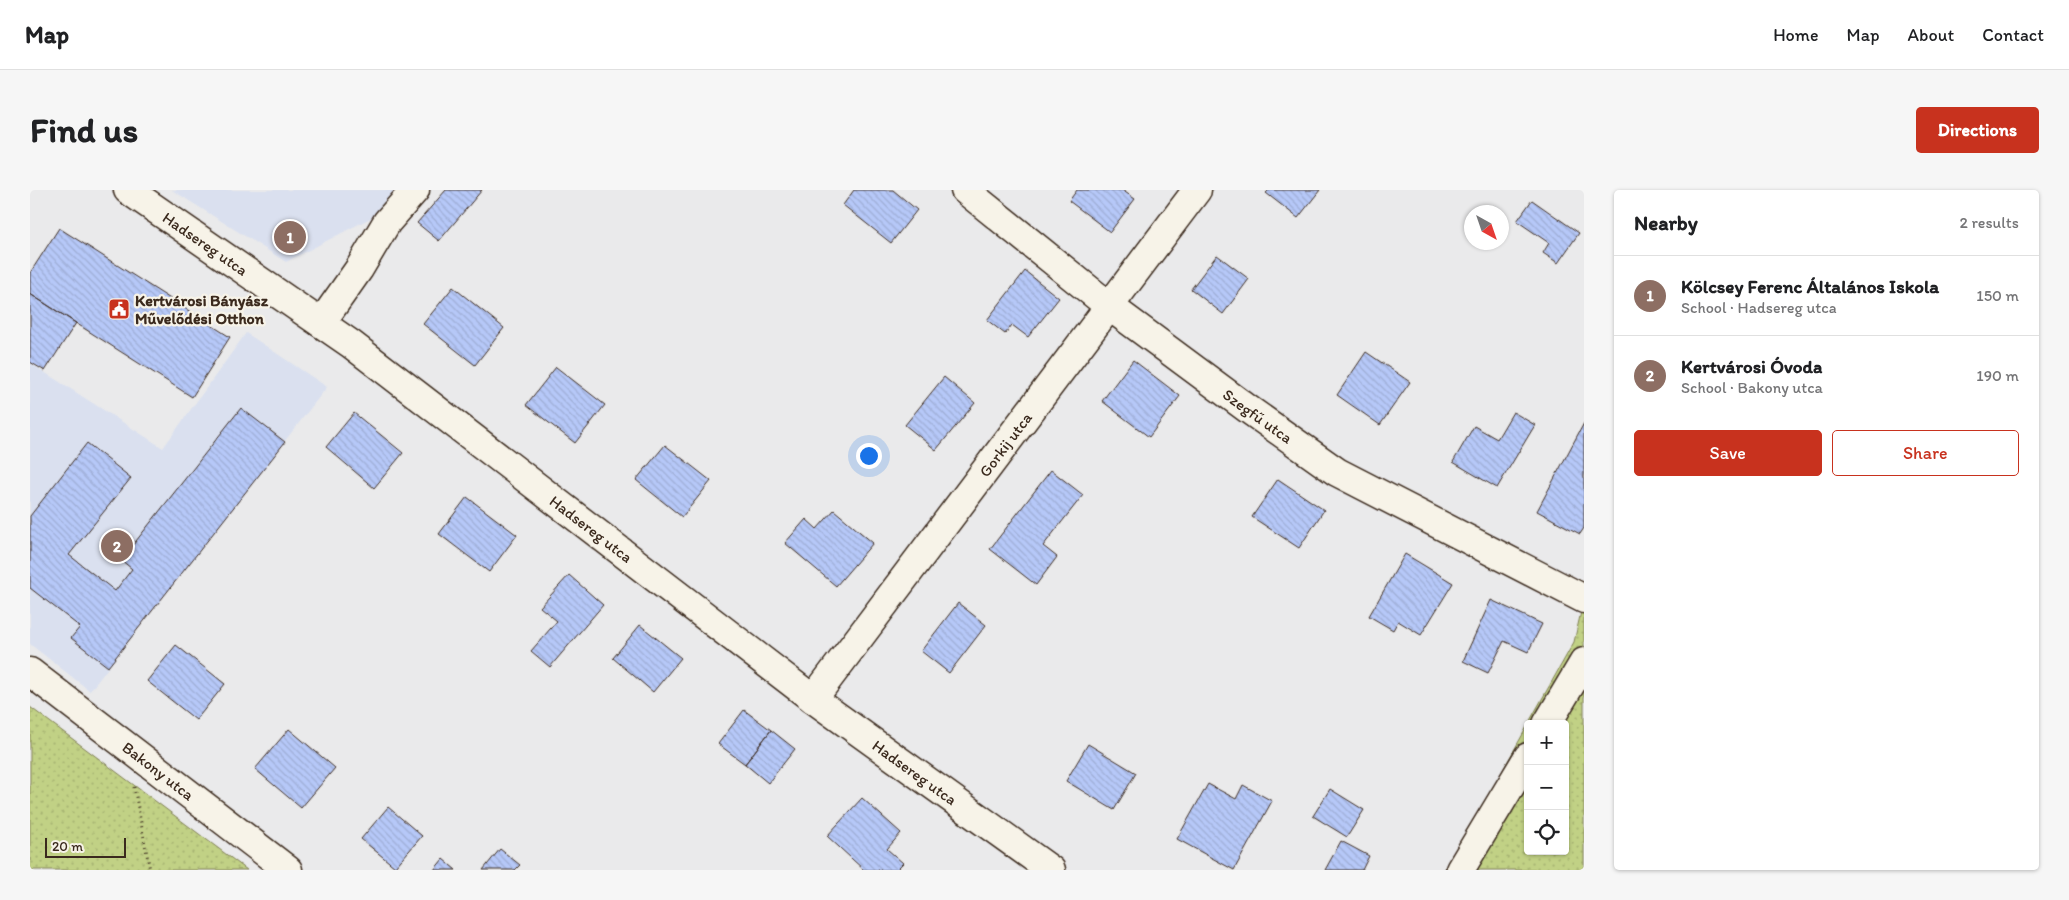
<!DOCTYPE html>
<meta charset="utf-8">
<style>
body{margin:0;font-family:Itim,sans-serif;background:#f6f6f6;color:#202124}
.controls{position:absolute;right:15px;bottom:15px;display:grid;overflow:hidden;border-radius:5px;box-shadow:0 1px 4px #0004}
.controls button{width:45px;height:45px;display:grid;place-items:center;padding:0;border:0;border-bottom:1px solid #e0e0e0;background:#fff;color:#202124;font:25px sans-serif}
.compass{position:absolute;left:1434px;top:15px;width:45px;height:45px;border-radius:50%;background:#fff;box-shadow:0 1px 4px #0004;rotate:140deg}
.scale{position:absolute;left:15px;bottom:12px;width:81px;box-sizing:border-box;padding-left:5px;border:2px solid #3b2a1e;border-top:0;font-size:14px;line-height:18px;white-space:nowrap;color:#3b2a1e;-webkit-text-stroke:4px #f7f3e8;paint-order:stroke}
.you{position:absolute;left:838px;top:265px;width:18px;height:18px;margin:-12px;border:4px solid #fff;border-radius:50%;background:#1a73e8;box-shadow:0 0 0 8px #1a73e833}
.badge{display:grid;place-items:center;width:32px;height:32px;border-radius:50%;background:#c8321e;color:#fff;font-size:16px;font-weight:700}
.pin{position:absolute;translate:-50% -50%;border:2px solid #fff;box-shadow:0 1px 5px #0006}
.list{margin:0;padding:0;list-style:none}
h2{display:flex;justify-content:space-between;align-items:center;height:65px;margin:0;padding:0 20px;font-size:21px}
h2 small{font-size:16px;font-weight:400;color:#757577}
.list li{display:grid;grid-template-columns:32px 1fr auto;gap:15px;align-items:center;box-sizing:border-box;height:80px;padding:0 20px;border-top:1px solid #e0e0e0}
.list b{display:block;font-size:19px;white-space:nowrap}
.list p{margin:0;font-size:16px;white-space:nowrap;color:#757577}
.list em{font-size:16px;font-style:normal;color:#757577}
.actions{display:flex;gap:10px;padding:15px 20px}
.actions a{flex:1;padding:11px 0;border:1px solid #c8321e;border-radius:5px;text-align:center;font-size:18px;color:#c8321e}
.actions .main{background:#c8321e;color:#fff}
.icon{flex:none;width:28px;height:28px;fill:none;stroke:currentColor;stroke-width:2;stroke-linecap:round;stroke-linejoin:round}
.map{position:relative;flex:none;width:1554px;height:680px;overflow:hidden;border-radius:5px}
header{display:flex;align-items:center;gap:30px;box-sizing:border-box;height:70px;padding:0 25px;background:#fff;border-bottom:1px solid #e0e0e0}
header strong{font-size:24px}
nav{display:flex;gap:28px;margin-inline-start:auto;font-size:18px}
.intro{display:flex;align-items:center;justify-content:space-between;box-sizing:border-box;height:120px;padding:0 30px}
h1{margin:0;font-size:35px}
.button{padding:12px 22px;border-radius:5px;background:#c8321e;color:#fff;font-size:18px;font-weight:700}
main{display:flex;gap:30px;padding:0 30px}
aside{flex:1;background:#fff;border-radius:5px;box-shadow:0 1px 4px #0004}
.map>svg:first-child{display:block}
</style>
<header>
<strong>Map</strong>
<nav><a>Home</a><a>Map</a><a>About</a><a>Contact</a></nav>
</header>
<div class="intro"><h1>Find us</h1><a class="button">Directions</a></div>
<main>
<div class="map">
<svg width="1554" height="680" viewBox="0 0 1554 680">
<defs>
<pattern id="grass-dots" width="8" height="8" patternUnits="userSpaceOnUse" patternTransform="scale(1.25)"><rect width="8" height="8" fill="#c1d185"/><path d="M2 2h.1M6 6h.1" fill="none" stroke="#a7b472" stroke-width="1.8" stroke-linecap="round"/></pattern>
<pattern id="building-back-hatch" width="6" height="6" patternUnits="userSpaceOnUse" patternTransform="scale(1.25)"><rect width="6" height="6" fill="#b6c8f8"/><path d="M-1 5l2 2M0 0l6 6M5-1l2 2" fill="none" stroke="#9dacd4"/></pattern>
</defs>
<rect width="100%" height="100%" fill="#eaeaeb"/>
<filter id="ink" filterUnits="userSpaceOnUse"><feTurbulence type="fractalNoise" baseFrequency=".02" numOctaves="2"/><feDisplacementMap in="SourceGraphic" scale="10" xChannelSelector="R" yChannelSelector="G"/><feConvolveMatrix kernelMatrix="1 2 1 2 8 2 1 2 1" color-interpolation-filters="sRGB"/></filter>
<g filter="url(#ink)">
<!-- built -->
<path fill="#dae0ef" d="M142 0H371L352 22 256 72Z
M216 143 297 197 60 501 0 454V173L133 258Z"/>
<!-- grass -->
<path fill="url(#grass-dots)" stroke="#7e7e52" d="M1554 409V680H1417L1498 535V661H1535V534H1498L1544 452Z
M0 517 217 680H0Z"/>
<!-- building -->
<path fill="url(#building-back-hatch)" stroke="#3b2a1e" d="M416 0H452L409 51 387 33Z
M824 0H863L887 20 861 53 813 15Z
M1047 0H1092L1105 9 1080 42 1039 11Z
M1239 0H1290L1268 28 1236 3Z
M1502 10 1549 43 1528 73 1513 63 1519 53 1487 31Z
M29 38 200 147 162 207 0 104V83Z
M1187 65 1219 89 1193 124 1161 99Z
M995 81 1029 108 998 147 982 135 975 144 957 130Z
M423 97 474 138 445 175 393 134Z
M0 104 46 133 15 181 0 172Z
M1336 162 1380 192 1350 235 1307 205Z
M1103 170 1150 206 1119 247 1072 211Z
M526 177 575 215 545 253 496 215Z
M914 187 945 213 906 260 875 235Z
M211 218 255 252 78 477 41 448 50 437 0 398V326L57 253 101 288 39 365 85 401 102 379 91 370Z
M1483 222 1505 235 1467 298 1423 272 1444 236 1467 249Z
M324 223 373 263 344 298 296 257Z
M1554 233V338L1550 344 1507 321Z
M635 255 681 291 652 327 606 290Z
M1021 280 1053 305 1013 356 1027 367 1006 395 960 359Z
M1248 289 1294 320 1269 358 1222 327Z
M437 307 487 345 459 382 409 344Z
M804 320 843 353 806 396 755 353 776 329 787 339Z
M1375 364 1423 393 1391 445 1368 431 1363 440 1339 426Z
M539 385 573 415 520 477 501 461 527 431 510 417Z
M1461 410 1512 434 1498 462 1474 451 1458 483 1433 471Z
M928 413 956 435 919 483 891 461Z
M610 435 651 468 623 502 583 468Z
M146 455 195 494 166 530 117 491Z
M714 520 741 540 715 574 688 554Z
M259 539 305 578 271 618 225 579Z
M741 540 765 559 738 593 715 574Z
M1058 554 1106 583 1084 620 1036 591Z
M1178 594 1206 609 1213 595 1242 611 1204 680 1147 649Z
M1300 599 1334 620 1317 647 1283 626Z
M832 608 871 643 857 659 873 673 866 680H834L797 646Z
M358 617 392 646 365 677 331 649Z
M1311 651 1339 666 1332 680H1295Z
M470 659 490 675 485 680H453Z
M413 669 426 680H404Z"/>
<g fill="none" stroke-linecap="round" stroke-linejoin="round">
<!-- minor casing -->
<g stroke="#3b2a1e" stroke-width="31">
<g id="minor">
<path id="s1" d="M98 0 321 154 783 509 1021 680"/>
<path id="s2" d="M935 0 1079 116 1218 219 1307 282 1554 409"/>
<path d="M291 133 329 79 357 32 385 0"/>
<path id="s3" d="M0 482 258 680"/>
<path id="s4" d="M783 509 1167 0"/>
<path d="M1517 534 1554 472"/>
<path d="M1430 680 1498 567"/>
</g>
</g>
<!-- path -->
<path stroke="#3b2a1e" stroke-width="3" stroke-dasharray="1 4" stroke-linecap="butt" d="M104 597 120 680"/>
<!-- minor -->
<use href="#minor" stroke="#f7f3e8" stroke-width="28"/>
</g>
</g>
<!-- icons -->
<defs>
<g id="civic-square" transform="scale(1.125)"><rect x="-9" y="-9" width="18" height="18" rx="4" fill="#c8321e" stroke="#f7f3e8"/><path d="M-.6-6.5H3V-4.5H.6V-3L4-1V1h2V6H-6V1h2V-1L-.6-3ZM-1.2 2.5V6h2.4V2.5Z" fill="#fff"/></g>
</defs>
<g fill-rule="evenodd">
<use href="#civic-square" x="89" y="119"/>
</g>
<g text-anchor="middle" stroke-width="4.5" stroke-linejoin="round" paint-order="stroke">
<!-- street labels -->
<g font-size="16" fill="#3b2a1e" stroke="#f7f3e8">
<text dy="6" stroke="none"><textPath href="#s1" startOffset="94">Hadsereg utca</textPath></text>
<text dy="6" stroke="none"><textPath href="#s2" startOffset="370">Szegfű utca</textPath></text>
<text dy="6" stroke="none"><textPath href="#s4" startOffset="319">Gorkij utca</textPath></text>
<text dy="6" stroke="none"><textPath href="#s1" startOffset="574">Hadsereg utca</textPath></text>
<text dy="6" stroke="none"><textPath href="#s3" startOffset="162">Bakony utca</textPath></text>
<text dy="6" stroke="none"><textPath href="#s1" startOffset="979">Hadsereg utca</textPath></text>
</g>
<!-- poi labels -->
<g font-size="16" font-weight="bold" fill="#3b2a1e" stroke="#f7f3e8" text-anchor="start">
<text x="105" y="116">Kertvárosi Bányász<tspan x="105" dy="18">Művelődési Otthon</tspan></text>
</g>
</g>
</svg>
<div class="controls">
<button>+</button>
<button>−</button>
<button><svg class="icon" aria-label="locate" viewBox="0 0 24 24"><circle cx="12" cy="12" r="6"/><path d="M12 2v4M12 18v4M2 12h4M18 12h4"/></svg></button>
</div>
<svg class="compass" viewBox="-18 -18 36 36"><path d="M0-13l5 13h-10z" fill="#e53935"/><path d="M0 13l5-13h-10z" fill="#757577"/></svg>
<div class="scale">20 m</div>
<div class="you"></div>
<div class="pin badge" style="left:260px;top:47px;background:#8d6e63">1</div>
<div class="pin badge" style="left:87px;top:356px;background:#8d6e63">2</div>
</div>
<aside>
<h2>Nearby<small>2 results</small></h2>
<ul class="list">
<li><span class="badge" style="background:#8d6e63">1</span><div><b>Kölcsey Ferenc Általános Iskola</b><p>School · Hadsereg utca</p></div><em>150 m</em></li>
<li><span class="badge" style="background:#8d6e63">2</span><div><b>Kertvárosi Óvoda</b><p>School · Bakony utca</p></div><em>190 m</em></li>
</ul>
<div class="actions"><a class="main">Save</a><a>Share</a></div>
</aside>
</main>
